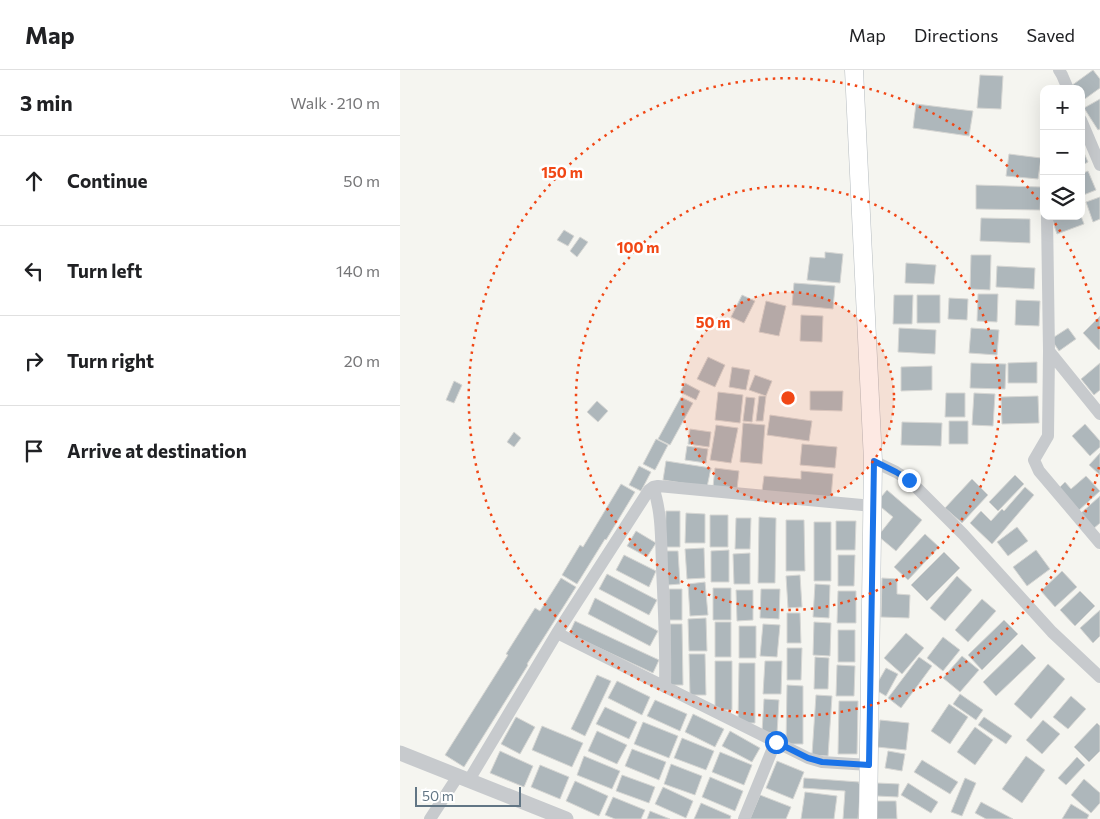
<!DOCTYPE html>
<meta charset="utf-8">
<style>
body{margin:0;font-family:Commissioner,sans-serif;background:#f2f2f2;color:#202124}
.controls{position:absolute;right:15px;top:15px;display:grid;overflow:hidden;border-radius:10px;box-shadow:0 5px 20px #0002}
.controls button{width:45px;height:45px;display:grid;place-items:center;padding:0;border:0;border-bottom:1px solid #e0e0e0;background:#fff;color:#202124;font:25px sans-serif}
.scale{position:absolute;left:15px;bottom:12px;width:106px;box-sizing:border-box;padding-left:5px;border:2px solid #617584;border-top:0;font-size:14px;line-height:18px;white-space:nowrap;color:#617584;-webkit-text-stroke:4px #fff;paint-order:stroke}
.stop{position:absolute;width:15px;height:15px;margin:-11px;border:4px solid #1a73e8;border-radius:50%;background:#fff}
.stop.end{background:#1a73e8;border-color:#fff;box-shadow:0 1px 5px #0008}
.list{margin:0;padding:0;list-style:none}
h2{display:flex;justify-content:space-between;align-items:center;height:65px;margin:0;padding:0 20px;font-size:21px}
h2 small{font-size:16px;font-weight:400;color:#757577}
.list li{display:grid;grid-template-columns:32px 1fr auto;gap:15px;align-items:center;box-sizing:border-box;height:90px;padding:0 20px;border-top:1px solid #e0e0e0}
.list b{display:block;font-size:19px;white-space:nowrap}
.list em{font-size:16px;font-style:normal;color:#757577}
.icon{flex:none;width:28px;height:28px;fill:none;stroke:currentColor;stroke-width:2;stroke-linecap:round;stroke-linejoin:round}
.map{position:relative;flex:none;width:700px;height:749px;overflow:hidden}
header{display:flex;align-items:center;gap:30px;box-sizing:border-box;height:70px;padding:0 25px;background:#fff;border-bottom:1px solid #e0e0e0}
header strong{font-size:24px}
nav{display:flex;gap:28px;margin-inline-start:auto;font-size:18px}
main{display:flex}
aside{flex:1;background:#fff}
.map>svg:first-child{display:block}
</style>
<header>
<strong>Map</strong>
<nav><a>Map</a><a>Directions</a><a>Saved</a></nav>
</header>
<main>
<aside>
<h2>3 min<small>Walk · 210 m</small></h2>
<ul class="list">
<li><svg class="icon" aria-label="ahead" viewBox="0 0 24 24"><path d="M12 20V5M6 11l6-6 6 6"/></svg><div><b>Continue</b></div><em>50 m</em></li>
<li><svg class="icon" aria-label="left" viewBox="0 0 24 24"><path d="M17 20v-9H6M10 6l-5 5 5 5"/></svg><div><b>Turn left</b></div><em>140 m</em></li>
<li><svg class="icon" aria-label="right" viewBox="0 0 24 24"><path d="M7 20v-9h11M14 6l5 5-5 5"/></svg><div><b>Turn right</b></div><em>20 m</em></li>
<li><svg class="icon" aria-label="arrive" viewBox="0 0 24 24"><path d="M6 21V4h12l-3 4 3 4H6"/></svg><div><b>Arrive at destination</b></div></li>
</ul>
</aside>
<div class="map">
<svg width="700" height="749" viewBox="0 0 700 749">
<rect width="100%" height="100%" fill="#f5f5f0"/>
<!-- building -->
<path fill="#aeb7bb" stroke="#d6d6d3" d="M693 0 700 9V18L682 31 681 19H673L671 16Z
M580 5 603 6 601 39 577 38Z
M700 29V59L698 60 684 38Z
M516 34 573 41 569 66 513 58Z
M681 76 688 92 681 96Z
M609 84 641 88 638 109 606 106Z
M688 101 696 120 681 126V104Z
M576 115 641 117 640 140 576 139Z
M700 127V149L693 152 686 132Z
M651 146H681L684 154 657 164Z
M581 148 630 149V173L580 171Z
M164 160 174 166 168 176 157 170Z
M180 167 188 172 177 187 170 181Z
M425 182 443 184 440 213 407 210 410 187 425 188Z
M571 185H591L590 220 570 219Z
M506 193 536 195 534 214 505 213Z
M597 196 635 198 634 219 596 217Z
M394 213 435 216 433 239 392 235Z
M578 224H598L597 252 577 251Z
M342 225 355 231 344 253 331 247Z
M494 225H513L512 254H493Z
M517 225H540V253H517Z
M549 228 568 229 567 250 548 249Z
M616 230 640 231 639 256 615 255Z
M366 231 386 236 379 266 359 262Z
M401 245 423 246 422 272 400 271Z
M700 246V279L699 280 683 263Z
M499 258 536 260 535 284 498 282Z
M571 258 599 260 597 285 569 283Z
M668 258 676 269 659 281 651 269Z
M308 287 325 295 315 317 297 309Z
M637 292V313H608V293Z
M571 293 606 294 605 319 570 318Z
M700 293V320L694 325 681 309Z
M532 296V320L501 321V297Z
M332 297 350 300 346 320 329 317Z
M355 305 372 311 366 326 349 320Z
M54 311 62 315 54 333 46 330Z
M285 313 300 321 296 330 280 322Z
M410 321H443L442 341 410 340Z
M318 322 343 325 340 353 315 350Z
M546 323H565V347H545Z
M574 323 595 324 593 356 572 355Z
M359 326H366L363 351H356Z
M638 326 639 353 602 354 601 327Z
M281 327 293 333 270 375 258 369Z
M346 327 355 328 352 352 343 351Z
M197 331 208 341 198 352 187 342Z
M370 345 412 351 409 371 367 365Z
M549 351H568V374H549Z
M502 352 542 353 541 376 501 375Z
M343 353 365 355 362 394 340 392Z
M685 354 700 371V377L690 386 672 366Z
M316 355 338 358 331 393 310 390Z
M290 359 311 362 309 377 288 374Z
M114 362 121 368 114 377 107 372Z
M256 369 268 375 255 400 243 394Z
M402 374 437 377 435 398 400 395Z
M287 376 308 379 306 393 285 390Z
M700 383V405L689 395Z
M266 391 311 398 307 417 263 410Z
M239 396 251 402 241 421 229 415Z
M315 398 339 401 337 419 313 417Z
M401 401 433 404 431 428 362 421 364 406 401 409Z
M615 405 624 414 598 441 589 432Z
M686 406 700 421 677 442 657 420 665 412 671 419Z
M572 409 588 425 562 453 545 438Z
M221 414 235 422 206 470 205 469 177 514 162 505 180 475 183 477Z
M625 417 634 425 592 474 570 453 581 441 591 451 602 439 604 441Z
M487 420 522 450 496 481 478 466 493 447 476 433Z
M700 426V453L693 459 680 444Z
M266 441H280V477H265Z
M286 443 305 444V473H285Z
M310 445H328V477H310Z
M359 447 376 448 375 513H358Z
M336 448H351L350 479H335Z
M386 450H404L405 501H386Z
M436 451H456L455 480H436Z
M414 452H431V511H414Z
M617 457 628 471 608 486 597 472Z
M236 461 256 473 247 487 227 476Z
M525 464 539 477 508 510 494 497Z
M304 478 305 508 287 509 285 479Z
M329 480V512H311V481Z
M636 480 650 499 627 516 613 497Z
M266 481H278L280 514 268 515Z
M544 482 560 498 527 531 511 515Z
M350 483V514H334L333 484Z
M224 485 256 501 249 517 216 500Z
M438 485H455L454 516H438Z
M662 501 677 517 655 537 641 521Z
M207 504 257 530 249 545 199 519Z
M400 505 402 537 388 538 386 506Z
M557 506 572 520 545 551 530 538Z
M161 508 176 517 127 594 128 595 64 697 45 685 108 585 106 584 135 538 140 541Z
M482 508 497 509V524L510 525 509 548 481 547Z
M305 512 308 545 290 546 288 514Z
M415 514 430 515 429 548 413 547Z
M313 518H331V550H313Z
M269 519H282V550H269Z
M361 519H380L379 549 360 548Z
M336 520H353V550L337 551Z
M438 521H456V553H437Z
M680 521 695 536 675 556 660 540Z
M195 528 258 561 250 576 188 544Z
M582 529 596 541 568 572 555 560Z
M700 540V566L693 573 680 558Z
M387 543H400L401 573H387Z
M306 548 307 581H289L288 549Z
M604 550 618 564 582 600 568 585Z
M175 551 259 590 253 603 169 564Z
M315 552H331V587H315Z
M414 552 431 553 430 586 413 585Z
M270 554H282L283 615H270Z
M363 554 380 555 377 587 360 586Z
M339 556H356V588H339Z
M438 560H455V592H438Z
M506 563 524 578 502 604 484 588Z
M543 567 560 580 543 601 527 588Z
M622 574 636 588 596 626 583 612Z
M387 578H402L401 610H387Z
M289 584H305L306 625H290Z
M562 586 579 600 560 622 543 608Z
M415 587 429 588 428 619H414Z
M519 587 532 596 501 638 488 628Z
M315 591H332V640H315Z
M365 591H382L381 624H363Z
M339 593H355V653H338Z
M648 594 665 609 631 649 614 634Z
M437 595 455 596 454 626H436Z
M486 598 498 604 486 626 474 619Z
M197 605 211 611 185 666 171 659Z
M217 611 250 627 242 645 208 628Z
M387 615 403 616V674H386Z
M560 624 583 640 576 650 553 634Z
M416 625 432 626 428 686 412 685Z
M671 626 686 639 668 659 653 647Z
M364 629 379 630 377 663 362 662Z
M255 630 287 644 280 661 247 646Z
M439 631H458L457 684H438Z
M549 634 568 647 550 674 531 661Z
M205 637 237 652 229 669 196 654Z
M293 644 324 659 315 677 285 662Z
M116 647 135 657 120 684 101 674Z
M584 647 612 666 606 674 578 655Z
M480 650 509 653 506 680 477 677Z
M643 650 660 664 642 684 626 670Z
M243 652 278 666 269 688 234 674Z
M697 653 700 656V681L689 692 674 677Z
M142 656 183 673 172 697 132 680Z
M575 657 593 670 575 695 557 682Z
M197 661 227 675 217 694 188 681Z
M330 661 360 678 352 692 322 676Z
M282 668 314 681 306 700 274 688Z
M232 679 266 692 259 710 225 696Z
M100 681 133 696 124 717 90 703Z
M488 681 505 684 502 701 485 698Z
M320 682 352 695 344 715 312 702Z
M184 686 220 701 212 719 177 705Z
M626 686 645 700 622 733 602 719Z
M677 687 685 695 666 715 658 708Z
M522 690 558 712 550 724 514 702Z
M377 691 404 702 393 729 366 718Z
M271 694 302 706 295 725 264 714Z
M140 695 169 707 160 729 131 717Z
M222 705 255 717 249 733 216 721Z
M310 707 343 721 335 741 302 727Z
M404 708 459 712V714H461L458 749H443L445 721 403 718Z
M565 708 576 713 562 746 551 742Z
M684 709 700 723V733L691 743 671 725Z
M175 711 208 726 199 746 166 731Z
M477 713 499 714 498 727 477 726Z
M508 713 538 732 531 743 501 725Z
M263 717 293 731 286 748 255 734Z
M405 722 437 726 434 749H401Z
M360 725 391 737 386 749H350Z
M213 727 245 740 241 749H215L205 745Z
M477 731H496L497 749H477Z
M581 732 613 749H586L575 743Z
M301 733 331 746 330 749H294Z
M671 734 689 745 687 749H662Z
M250 741 270 749H247Z"/>
<g fill="none" stroke-linecap="round" stroke-linejoin="round">
<!-- secondary casing -->
<g stroke="#b6bcc0" stroke-width="19">
<path id="secondary" d="M454 0 473 391 468 749"/>
</g>
<!-- minor -->
<path stroke="#c7cacd" stroke-width="12" d="M659 0 662 5 668 19
M681 50 700 95
M647 146 649 281 648 366 634 390 639 401 700 473
M649 281 700 344
M473 391 496 402 509 410 563 464 652 562 700 607
M253 417C262 442 261 471 262 498 264 538 266 577 265 617
M157 563 408 688 422 692 469 695
M69 710 157 563 249 420 253 417 258 416 473 436
M30 749 58 706
M344 749 375 673"/>
<!-- tertiary -->
<path stroke="#c7cacd" stroke-width="15" d="M0 683 166 749"/>
<!-- secondary -->
<use href="#secondary" stroke="#fff" stroke-width="18"/>
</g>
<g fill="none" stroke-linecap="round" stroke-linejoin="round">
<!-- route -->
<path stroke="#1a73e8" stroke-width="6" d="M376 672 408 688 422 692 469 695 474 391 496 402 509 410"/>
</g>
<!-- distance rings -->
<circle cx="388" cy="328" r="106" fill="#f14715" fill-opacity=".12"/>
<g fill="none" stroke="#f14715" stroke-width="2.5" stroke-dasharray="2.5 5">
<circle cx="388" cy="328" r="106"/>
<circle cx="388" cy="328" r="212"/>
<path d="M699 397A319 319 0 1 1 643 136M651 147A319 319 0 0 1 699 259"/>
</g>
<circle cx="388" cy="328" r="8" fill="#f14715" stroke="#fff" stroke-width="2.5"/>
<g font-size="15" text-anchor="middle" font-weight="bold" fill="#f14715" stroke="#fff" stroke-width="5" stroke-linejoin="round" paint-order="stroke">
<text x="162" y="108">150 m</text>
<text x="238" y="183">100 m</text>
<text x="313" y="258">50 m</text>
</g>
</svg>
<div class="controls">
<button>+</button>
<button>−</button>
<button><svg class="icon" aria-label="layers" viewBox="0 0 24 24"><path d="M12 4l9 5-9 5-9-5zM3 14l9 5 9-5"/></svg></button>
</div>
<div class="scale">50 m</div>
<div class="stop" style="left:376px;top:672px"></div>
<div class="stop end" style="left:509px;top:410px"></div>
</div>
</main>
